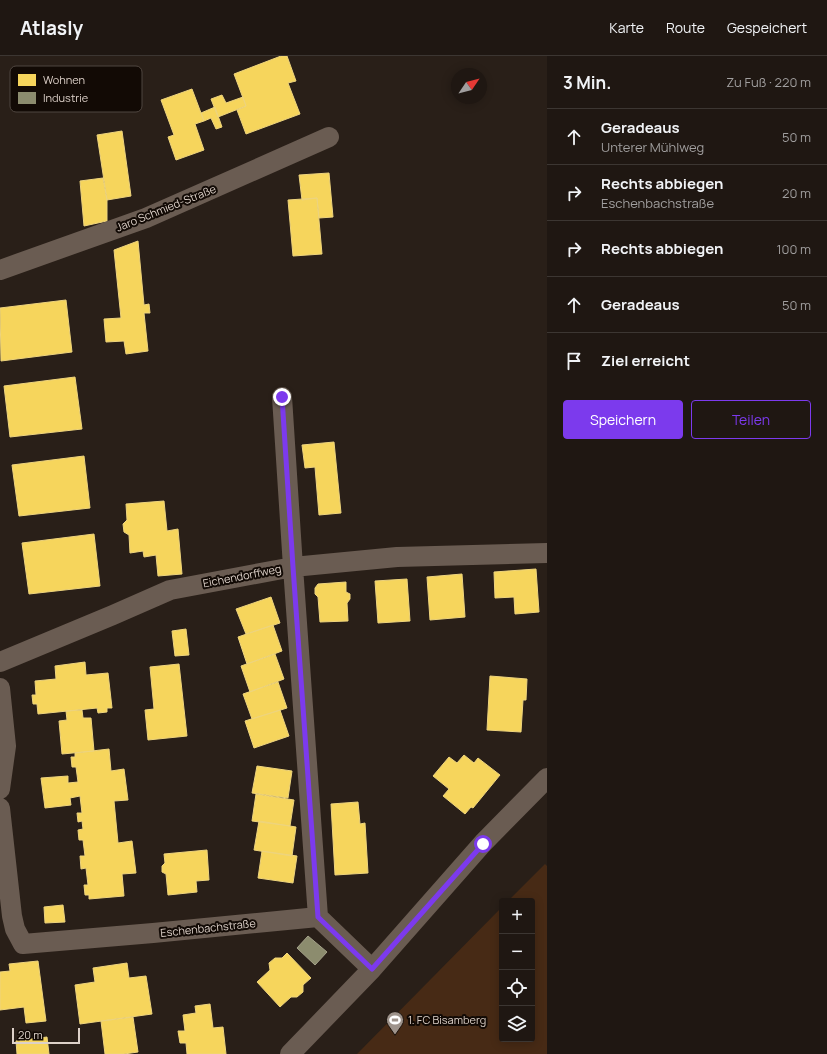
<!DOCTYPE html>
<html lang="de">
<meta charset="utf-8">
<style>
body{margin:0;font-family:Manrope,sans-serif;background:#2c2420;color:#f1f3f6}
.controls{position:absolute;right:12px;bottom:12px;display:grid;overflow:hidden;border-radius:4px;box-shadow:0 2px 10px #0003}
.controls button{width:36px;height:36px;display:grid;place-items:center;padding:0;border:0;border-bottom:1px solid #3c3632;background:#1f1712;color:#f1f3f6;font:20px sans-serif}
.compass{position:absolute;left:451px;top:12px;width:36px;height:36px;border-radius:50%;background:#1f1712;box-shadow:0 2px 10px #0003;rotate:55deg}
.scale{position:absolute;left:12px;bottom:10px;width:68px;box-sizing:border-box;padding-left:4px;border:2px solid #ddd1c9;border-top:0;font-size:11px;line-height:14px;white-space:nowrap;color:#ddd1c9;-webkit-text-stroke:3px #120a05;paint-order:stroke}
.stop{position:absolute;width:12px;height:12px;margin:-9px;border:3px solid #7c3aed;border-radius:50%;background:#fff}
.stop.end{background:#7c3aed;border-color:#fff;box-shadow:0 1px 4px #0008}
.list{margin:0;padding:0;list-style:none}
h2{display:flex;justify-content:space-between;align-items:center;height:52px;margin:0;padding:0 16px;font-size:17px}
h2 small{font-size:13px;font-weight:400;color:#a19f9f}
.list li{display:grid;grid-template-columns:26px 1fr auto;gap:12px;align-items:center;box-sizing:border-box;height:56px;padding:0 16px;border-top:1px solid #3c3632}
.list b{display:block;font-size:15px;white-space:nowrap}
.list p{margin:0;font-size:13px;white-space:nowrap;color:#a19f9f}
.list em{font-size:13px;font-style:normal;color:#a19f9f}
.actions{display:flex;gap:8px;padding:12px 16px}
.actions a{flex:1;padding:9px 0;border:1px solid #7c3aed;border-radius:4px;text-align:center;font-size:14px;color:#7c3aed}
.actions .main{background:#7c3aed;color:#fff}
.icon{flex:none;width:22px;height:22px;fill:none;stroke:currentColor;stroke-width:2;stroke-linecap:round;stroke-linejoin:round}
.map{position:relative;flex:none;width:547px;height:998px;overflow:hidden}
header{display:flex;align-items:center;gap:24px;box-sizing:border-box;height:56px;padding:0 20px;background:#1f1712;border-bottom:1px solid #3c3632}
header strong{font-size:19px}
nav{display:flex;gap:22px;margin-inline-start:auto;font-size:14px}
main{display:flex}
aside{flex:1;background:#1f1712}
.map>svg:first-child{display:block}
</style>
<header>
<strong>Atlasly</strong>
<nav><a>Karte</a><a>Route</a><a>Gespeichert</a></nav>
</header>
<main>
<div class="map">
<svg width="547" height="998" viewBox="0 0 547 998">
<rect width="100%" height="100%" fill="#291f18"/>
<!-- green -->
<path fill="#472a15" d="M545 808 547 810V998H357L502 851V983H532V845H508Z"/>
<!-- homes -->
<path fill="#f6d55c" stroke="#eed47d" d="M281 0H287L296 25 288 27 300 58 246 78 237 54 246 50 234 18Z
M192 33 204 65 195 68 204 94 176 104 168 81 174 79 161 44Z
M222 39 226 47 243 41 246 50 218 61 211 43Z
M215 51 222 71 216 73 211 62 204 65 201 57Z
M122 75 131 140 107 144 97 79Z
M329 117 333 161 319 162 317 142 302 144 299 119Z
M103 122 107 144V165L84 170 80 125Z
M317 142 322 198 293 200 288 144Z
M138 185 144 249 149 248 150 257H144L148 295 126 298 124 285 106 286 104 263 121 262 114 194Z
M66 244 72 296 1 305 0 252Z
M75 321 82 373 10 381 4 330Z
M334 386 341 457 319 459 315 411 305 412 302 389Z
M84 400 90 452 19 460 12 409Z
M164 445 167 475 178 473 182 518 158 520 156 499 144 501 143 495 130 497 129 479 124 476 123 468 127 464 126 448Z
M94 478 100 530 29 538 22 487Z
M536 513 539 556 515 558 514 541 495 542 494 516Z
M462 518 465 561 430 564 427 521Z
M407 523 410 565 378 567 375 525Z
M346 526V536L350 538V543L347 547 348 565 320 566 318 541 315 538V532L318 528Z
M271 541 280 567 246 578 236 553Z
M273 569 282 595 247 608 238 581Z
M186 573 189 599 175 600 172 575Z
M275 598 284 623 250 636 241 610Z
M85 606 86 619 108 617 112 652H107V656L98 657 97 652 38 658 37 648H33L32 639H36L35 625 56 623 55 610Z
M179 608 187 680 148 684 145 654 154 653 150 611Z
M490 620 527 623 526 644H523L521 676 487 674Z
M278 626 287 652 252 663 243 638Z
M82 654 83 662H91L94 695 62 698 59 665 67 664 66 655Z
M280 654 289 680 254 692 245 665Z
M109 693 111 715 124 713 128 744 114 745 118 787 132 785 136 817 122 818 124 840 89 843V839H85L84 829H88L86 812 81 813 80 800H85L83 784H79L78 774 83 773 82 765 78 766 77 757H82L80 740 70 742 71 749 45 752 41 722 68 720V727L78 726 76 711H72L71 701H75V697Z
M464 699 474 707 478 702 500 719 473 752 471 751 465 758 443 740 449 733 433 720 449 701 457 707Z
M257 710 292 715 288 742 252 737Z
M256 738 294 744 290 770 252 765Z
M358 746 360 768 365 767 368 817 335 819 331 748Z
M259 765 296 771 292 800 254 794Z
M207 794 209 824 196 825 197 836 168 839 166 818 162 816V810L165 807 164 798Z
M262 795 297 800 293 827 258 822Z
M63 849 65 866 45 867 44 851Z
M287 897 311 922 303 929V936L297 941H291L280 951 257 926 270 914 269 907 275 902H282Z
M38 905 46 965 26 967 24 951 0 954V916L10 915 9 908Z
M127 907 129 922 146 920 152 958 80 968 75 929 95 926 93 912Z
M210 948 213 972 223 971 226 998H187L186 987H180L178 975H185L183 959 196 957 195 950Z
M133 961 138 996 124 998H105L101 965Z
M47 981 49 998H17L16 985Z"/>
<!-- industry -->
<path fill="#8c8c6e" stroke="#a4a189" d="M308 880 327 896 315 909 297 892Z"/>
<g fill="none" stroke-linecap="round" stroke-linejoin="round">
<!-- street -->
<path stroke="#6a5c52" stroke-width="20" d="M0 214 146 162 329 81
M282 341 293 511 318 861
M0 606 113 559 170 534 293 511 397 501 547 497
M0 632 6 690 0 733
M0 752 12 860 15 873 23 888 153 877 318 861 372 913
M290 998 372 913 483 787 547 722"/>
</g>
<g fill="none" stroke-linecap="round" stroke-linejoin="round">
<!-- route -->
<path stroke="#7c3aed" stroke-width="5" d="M282 341 293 511 318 861 372 913 483 788"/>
</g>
<!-- icons -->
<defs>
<g id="stadium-pin" transform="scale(0.9)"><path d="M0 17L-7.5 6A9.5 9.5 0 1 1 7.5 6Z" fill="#9e938b" stroke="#120a05"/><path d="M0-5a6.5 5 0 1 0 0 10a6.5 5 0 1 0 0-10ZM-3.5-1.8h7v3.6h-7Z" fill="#fff"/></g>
</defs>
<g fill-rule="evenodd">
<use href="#stadium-pin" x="395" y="964"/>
</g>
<g text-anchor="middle" stroke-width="4" stroke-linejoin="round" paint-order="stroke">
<!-- street labels -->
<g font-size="11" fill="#ddd1c9" stroke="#120a05">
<text transform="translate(166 152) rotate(-22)" y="4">Jaro Schmied-Straße</text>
<text transform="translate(242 520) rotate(-11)" y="4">Eichendorffweg</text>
<text transform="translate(208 872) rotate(-6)" y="4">Eschenbachstraße</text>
</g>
<!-- poi labels -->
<g font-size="11" fill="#ddd1c9" stroke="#120a05" text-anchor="start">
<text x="408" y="968">1. FC Bisamberg</text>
</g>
</g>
<!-- legend -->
<rect x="10" y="10" width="132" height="46" rx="6" fill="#120a05" stroke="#4f4640" stroke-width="1"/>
<rect x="18" y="18" width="18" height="12" fill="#f6d55c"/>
<rect x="18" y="36" width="18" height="12" fill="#8c8c6e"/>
<g font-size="11" fill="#ddd1c9">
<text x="43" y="28">Wohnen</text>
<text x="43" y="46">Industrie</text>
</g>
</svg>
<div class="controls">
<button>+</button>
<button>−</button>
<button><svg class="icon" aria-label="locate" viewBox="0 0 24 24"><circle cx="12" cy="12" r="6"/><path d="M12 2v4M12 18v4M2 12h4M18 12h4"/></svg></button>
<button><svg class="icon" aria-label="layers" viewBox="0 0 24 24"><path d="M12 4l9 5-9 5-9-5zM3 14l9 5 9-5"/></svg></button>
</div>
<svg class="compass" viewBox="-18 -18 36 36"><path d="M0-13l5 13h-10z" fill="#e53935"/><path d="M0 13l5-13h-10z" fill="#a19f9f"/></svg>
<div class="scale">20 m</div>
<div class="stop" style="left:483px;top:788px"></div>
<div class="stop end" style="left:282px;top:341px"></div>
</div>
<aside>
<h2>3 Min.<small>Zu Fuß · 220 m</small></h2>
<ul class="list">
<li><svg class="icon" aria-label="ahead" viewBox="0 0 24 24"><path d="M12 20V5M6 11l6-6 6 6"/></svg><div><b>Geradeaus</b><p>Unterer Mühlweg</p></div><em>50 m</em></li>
<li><svg class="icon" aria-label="right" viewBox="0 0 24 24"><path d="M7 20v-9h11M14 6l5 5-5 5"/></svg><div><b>Rechts abbiegen</b><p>Eschenbachstraße</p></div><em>20 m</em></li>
<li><svg class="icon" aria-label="right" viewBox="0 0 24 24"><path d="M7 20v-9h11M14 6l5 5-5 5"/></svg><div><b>Rechts abbiegen</b></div><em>100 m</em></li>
<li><svg class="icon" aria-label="ahead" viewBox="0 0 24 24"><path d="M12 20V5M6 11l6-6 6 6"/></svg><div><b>Geradeaus</b></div><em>50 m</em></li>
<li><svg class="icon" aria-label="arrive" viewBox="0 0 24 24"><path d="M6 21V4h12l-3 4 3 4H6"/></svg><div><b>Ziel erreicht</b></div></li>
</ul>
<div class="actions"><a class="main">Speichern</a><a>Teilen</a></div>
</aside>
</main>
